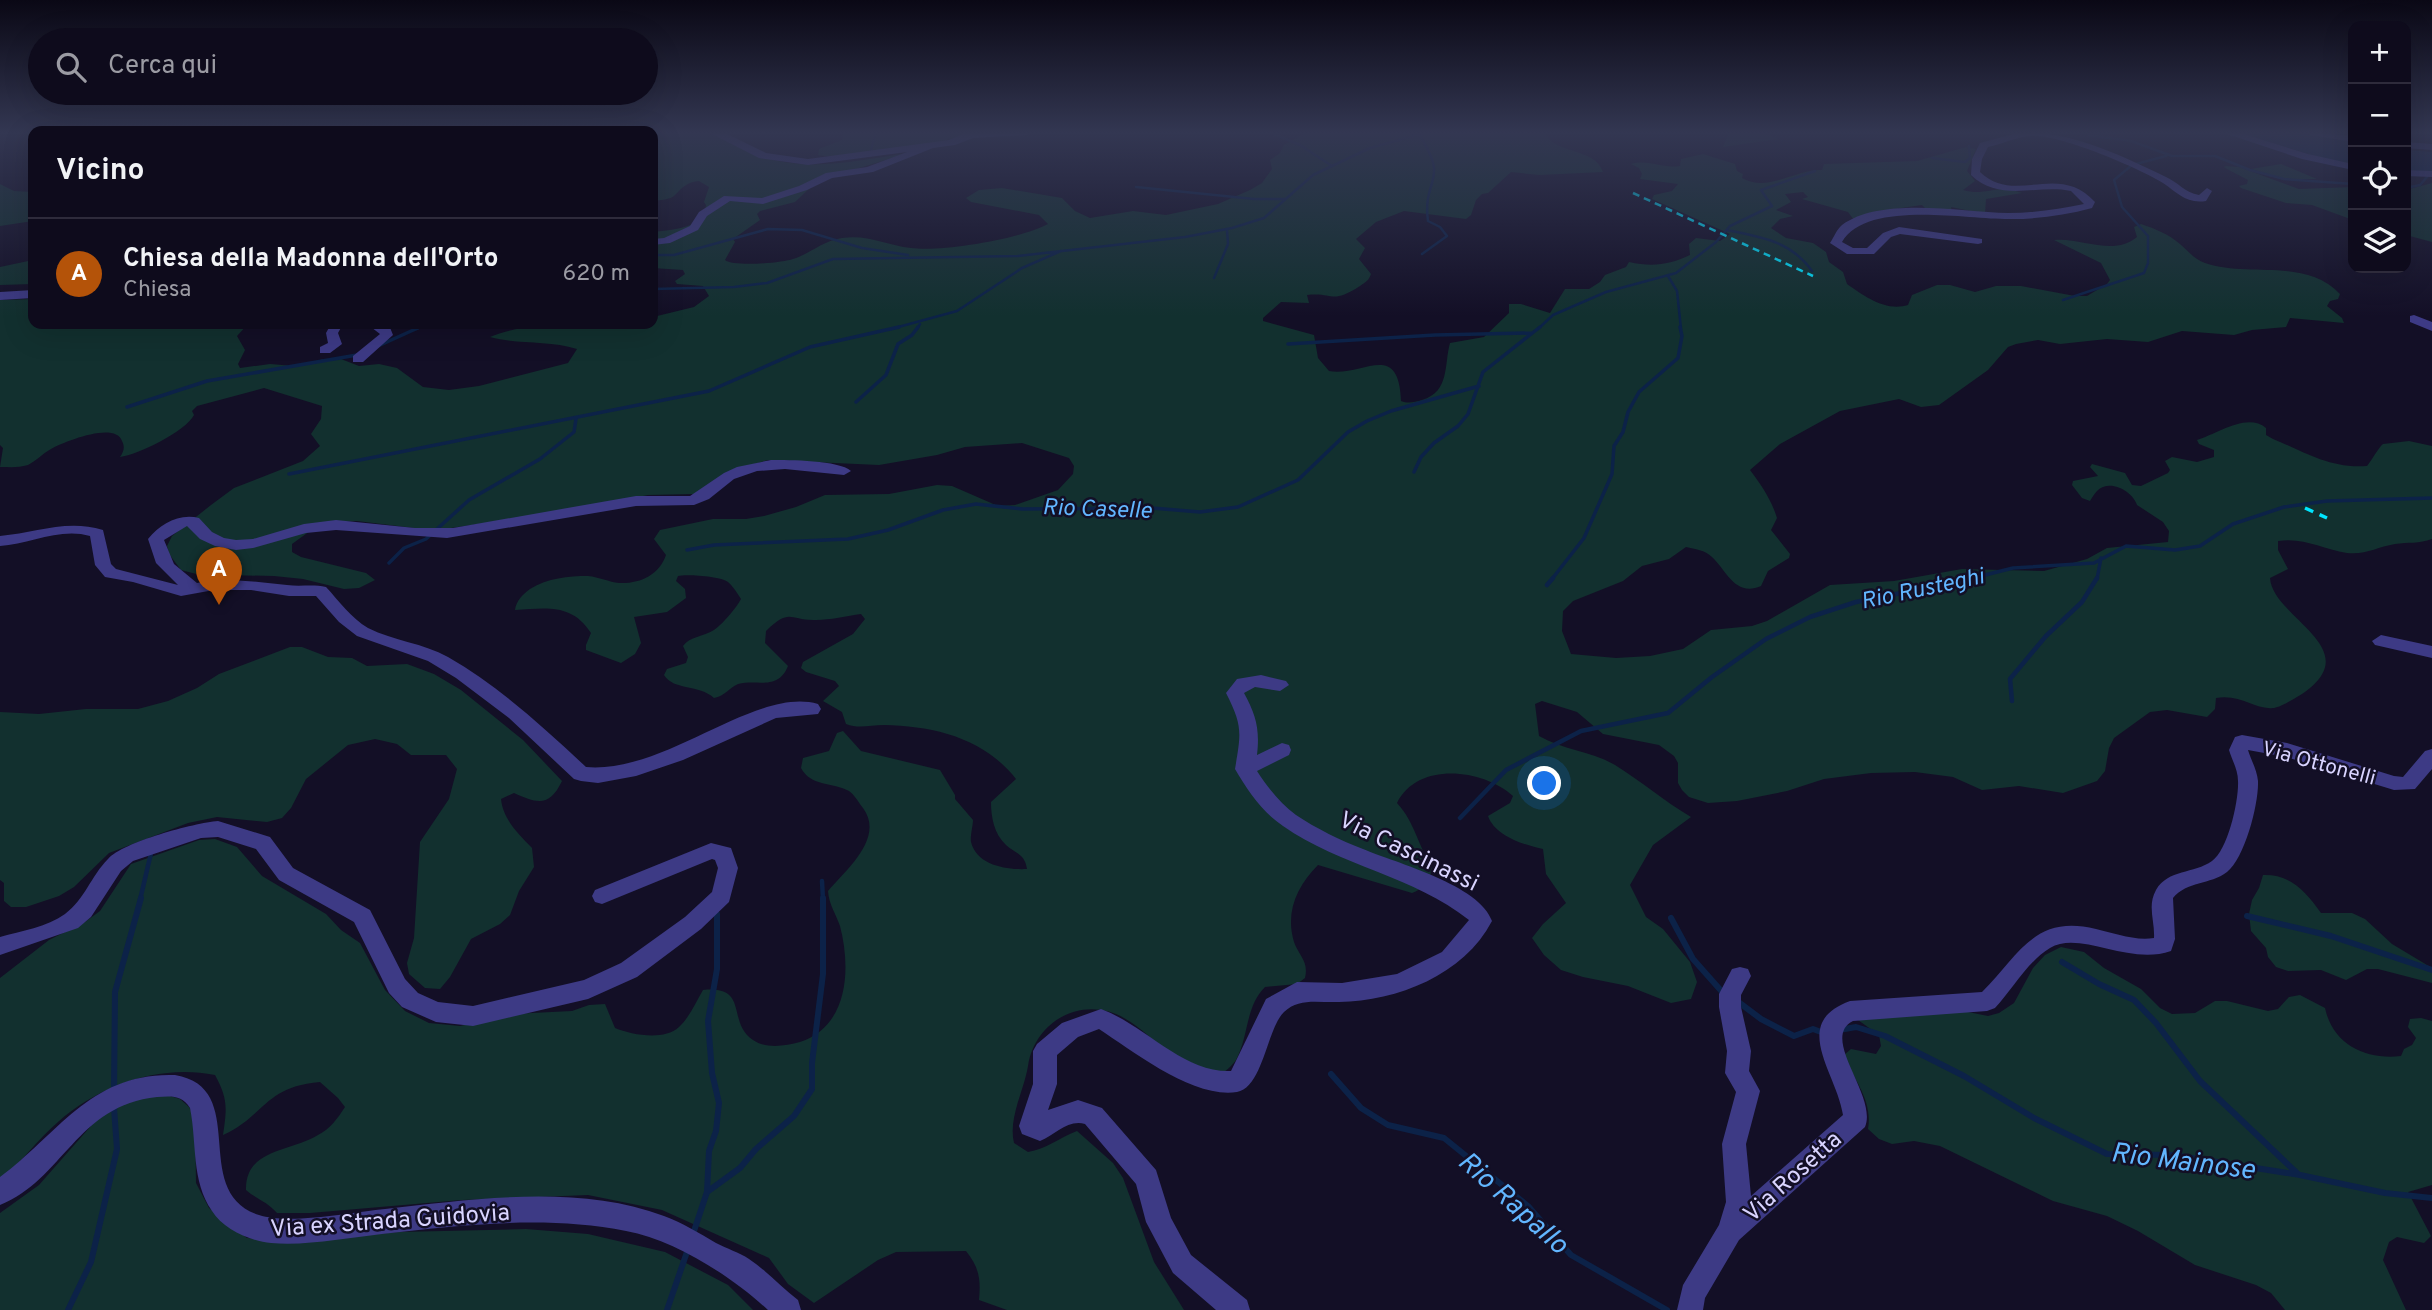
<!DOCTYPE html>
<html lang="it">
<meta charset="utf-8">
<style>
body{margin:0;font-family:Overpass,sans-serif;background:#1c1929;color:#f1f3f6}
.controls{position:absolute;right:21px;top:21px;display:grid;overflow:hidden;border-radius:14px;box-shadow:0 7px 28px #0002}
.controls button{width:63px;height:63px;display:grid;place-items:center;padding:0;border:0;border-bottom:2px solid #2e2b3b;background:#0e0b1c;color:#f1f3f6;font:35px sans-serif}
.you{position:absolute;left:1545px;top:784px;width:24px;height:24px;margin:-18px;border:5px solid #fff;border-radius:50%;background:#1a73e8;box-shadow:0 0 0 10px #1a73e833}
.badge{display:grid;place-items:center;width:46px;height:46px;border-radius:50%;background:#b45309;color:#fff;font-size:23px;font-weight:700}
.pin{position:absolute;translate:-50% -58px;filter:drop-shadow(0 2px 4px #0008)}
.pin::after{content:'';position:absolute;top:37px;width:24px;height:21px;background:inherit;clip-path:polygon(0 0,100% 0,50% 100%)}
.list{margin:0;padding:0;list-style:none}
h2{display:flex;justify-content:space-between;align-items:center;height:91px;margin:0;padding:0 28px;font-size:30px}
h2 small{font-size:23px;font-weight:400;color:#9b9ba3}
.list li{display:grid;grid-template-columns:46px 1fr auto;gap:21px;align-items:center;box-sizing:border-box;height:112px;padding:0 28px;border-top:2px solid #2e2b3b}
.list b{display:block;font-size:26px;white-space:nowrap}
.list p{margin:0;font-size:23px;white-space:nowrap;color:#9b9ba3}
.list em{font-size:23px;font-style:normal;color:#9b9ba3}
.icon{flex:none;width:38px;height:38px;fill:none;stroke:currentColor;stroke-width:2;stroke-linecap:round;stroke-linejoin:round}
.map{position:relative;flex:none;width:2432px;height:1310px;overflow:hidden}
.search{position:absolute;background:#0e0b1c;box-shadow:0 7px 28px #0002;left:28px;top:28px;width:630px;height:77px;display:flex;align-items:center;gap:18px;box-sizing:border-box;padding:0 24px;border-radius:38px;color:#9b9ba3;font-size:26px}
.panel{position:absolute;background:#0e0b1c;box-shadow:0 7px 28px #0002;left:28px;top:126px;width:630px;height:203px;border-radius:14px}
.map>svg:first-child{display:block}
</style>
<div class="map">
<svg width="2432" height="1310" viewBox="0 0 2432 1310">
<rect width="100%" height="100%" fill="#130f26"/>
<!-- green -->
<path fill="#12302f" d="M653 132C674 132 697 130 718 136 739 142 757 157 778 161 819 170 867 159 908 153L843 173 813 185 795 202 760 211 757 214 760 220 733 239 735 242 725 260C733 267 782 263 793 259 812 253 822 241 842 238 867 234 886 245 911 248 943 252 1020 239 1048 224L1039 215 971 202 966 198 979 190 1002 188 1062 198 1075 211 1090 218 1133 211 1166 215 1218 204 1250 190 1262 183 1272 169 1270 160 1280 153 1284 145 1307 132H1544C1555 155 1595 147 1603 172L1539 175 1511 172 1488 193 1482 194 1476 200 1471 215 1466 219 1404 211 1376 222 1356 239 1365 248 1359 259 1371 274C1369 280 1366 282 1360 286 1330 305 1335 292 1307 295L1309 303 1281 302 1263 318V321L1314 335 1318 358 1329 371C1362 377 1399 339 1401 401 1409 404 1414 402 1422 400 1450 392 1444 364 1450 343L1484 337 1509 313V304H1521L1550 313 1565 289H1589L1600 282 1605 275 1626 267 1629 262C1652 267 1669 265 1690 255L1689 244 1696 238 1720 241 1730 234 1652 199 1654 195 1672 191 1678 184 1640 179 1642 174 1639 168 1631 164C1648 159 1663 169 1680 166L1681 159 1703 154 1735 164 1737 171 1743 174 1742 178C1768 193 1795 169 1822 170L1824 164 1917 161 1966 147 1976 149 1967 171 1975 181 1963 190C1987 197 1994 183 2022 193L1986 199 1985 214 1951 207 1952 211 1926 209 1922 205 1874 212 1854 220 1848 212 1802 199 1808 197 1803 192 1785 194 1791 202 1776 210 1793 216 1780 219 1771 228 1786 238 1813 243 1826 252 1829 262 1843 272 1847 284C1864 296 1886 312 1908 305L1912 295 1937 285H1950L1975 292 1996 286H2021L2075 296H2087L2107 284 2110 280 2101 263 2054 240C2080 237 2114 257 2137 237L2134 227 2141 224C2156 229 2168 234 2180 244 2188 251 2194 259 2205 263 2248 278 2305 257 2340 294L2338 299 2330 301 2327 306 2342 318 2344 323 2290 318 2286 327 2252 330 2234 335 2182 331 2148 342 2107 339 2060 344 2038 340 2016 344 2008 347 1988 370 1939 405 1921 407 1899 399 1840 411 1780 444 1750 470C1762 486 1771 499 1777 518L1771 530 1790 554 1789 558 1768 571 1761 586C1735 597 1727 571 1712 557 1705 550 1695 549 1686 547L1669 559 1642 566 1623 581 1573 601 1563 611 1562 631 1571 654 1616 658 1650 656 1683 649 1711 630 1752 626 1767 621 1830 585 1894 581 1962 569 2044 571 2087 559 2107 548 2168 542 2169 531 2163 522 2137 505C2133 492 2110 478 2097 491 2094 494 2092 498 2090 501L2082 498 2072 485 2073 481 2098 476 2090 467 2092 464 2125 473 2132 485 2141 486 2168 473 2170 470 2165 461 2172 457 2197 462 2214 457V450L2199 444 2197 440C2217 434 2247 412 2266 428V435L2273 439C2305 452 2330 469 2367 466 2371 461 2379 447 2383 444L2409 441 2432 446V539C2419 544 2408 542 2395 544 2377 547 2366 555 2347 553 2322 549 2304 537 2278 541V550L2288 569 2270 578C2272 616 2361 646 2310 688 2305 693 2280 708 2273 708 2255 710 2242 694 2216 698L2215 709 2207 717 2167 710 2150 712 2114 738 2109 748 2105 771 2097 781 2063 793 2019 786 1982 790 1953 777 1915 772 1871 773 1824 779 1787 791 1737 801 1708 803 1689 797 1682 790 1678 783V763L1674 756 1659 745 1603 734 1577 712 1542 701 1535 704 1539 736C1563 750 1591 751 1615 765 1641 781 1664 801 1691 817L1653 845 1630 885 1646 917 1663 929 1690 962 1697 982 1691 999 1671 1003 1628 986 1583 977 1561 970 1544 955 1532 938 1543 924 1566 903 1546 874 1543 849C1524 845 1495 836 1488 816L1510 803 1513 796C1483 769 1418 761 1397 803 1415 822 1418 847 1433 868 1429 879 1424 889 1412 893L1318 865C1297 886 1285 912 1294 942 1299 956 1309 961 1305 978L1297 984 1265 987C1245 1007 1249 1036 1236 1060 1232 1066 1225 1071 1220 1076 1204 1069 1185 1063 1171 1054 1155 1043 1141 1027 1124 1018 1083 995 1035 1020 1028 1066 1024 1091 1008 1118 1014 1143L1028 1152C1046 1149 1059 1138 1077 1131L1113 1163 1123 1178 1154 1262 1184 1310H1007L979 1300C981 1279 979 1267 966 1251L896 1252 878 1260 814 1303 788 1284 769 1258 662 1210 588 1195 462 1200 310 1213H277C268 1202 256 1199 246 1190 245 1149 290 1152 318 1135 330 1129 338 1118 345 1107L338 1098 320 1082C264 1087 266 1115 223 1135 227 1108 228 1099 215 1075 159 1064 100 1085 58 1122 37 1140 21 1163 0 1180V978L49 940 85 922 100 911 131 864 199 840 215 839 237 847 262 876 326 914 341 930 360 943 385 990 405 1011 429 1023 460 1026 512 1014 572 1011 589 1005 605 1004 615 1028C632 1035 664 1041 679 1027 689 1018 696 1002 703 990 750 985 726 1022 753 1040 766 1049 785 1046 800 1042 849 1026 851 968 840 926 836 914 829 905 828 891 846 870 885 838 863 808 859 803 854 794 849 791 833 782 811 787 801 768L803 758 829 751 837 733 843 731 861 751 940 770 955 795V799L973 820C973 826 970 836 971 842 977 866 1008 870 1027 869 1025 854 1016 854 1006 845 994 834 991 817 991 802L1016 779C984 738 934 726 884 725 870 725 859 729 846 724L842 712 823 701 839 686 835 681 806 672 801 668 803 662 853 634 865 619 861 614C847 616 830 620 816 620 789 621 791 607 766 631L765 643 788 666C778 691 758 679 738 684 730 687 725 696 714 698 699 684 674 691 664 675L667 669 686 663 688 657 683 646C690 636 703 637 714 630 721 626 737 607 741 599 738 594 732 585 728 582 721 576 685 574 678 576L676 581 685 589 686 598 667 612 634 617 641 643 635 654 621 663 586 650V645L591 633C572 603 546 608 515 610 516 601 523 594 530 589 548 578 568 576 588 576 599 577 609 582 619 583 640 584 659 575 666 555L654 539 660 530 713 519H746L764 516 796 507 825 495 889 494 937 485 952 486 998 506 1015 505 1058 490 1073 474 1074 466 1069 458 1022 443 965 447 937 455 879 465 768 460 727 472 694 494 648 495 569 511 444 529H422L357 521 321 523 292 544V552L301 557 366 573 375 580 359 588 344 589 303 579 274 576 226 575 208 577 181 570 169 554 167 546 172 536 211 505 234 488 303 461 320 446 311 434 321 419 322 406 264 388 197 406 192 411 194 415C186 431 138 455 120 457 124 451 125 447 122 441 115 421 64 442 51 449 42 454 36 461 28 465 18 468 10 467 0 467L3 448 0 445V300L33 299V324H248L237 336 245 350 238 364 240 368 270 364 294 366 324 359H341L359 366 379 364 397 368 423 387 449 390 479 386 568 363 577 349C548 340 519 345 490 337 530 319 608 324 653 324V317L694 307 709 296 703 286 677 284 675 281 685 274 683 270 653 268V232C671 230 689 229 704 217L706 205 704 202 709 187 699 181C687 182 683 187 675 195 670 200 660 200 653 201Z
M844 132H970C946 144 843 161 818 155L819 149 842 140Z
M1729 132H1761L1778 139 1723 147Z
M2281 164 2317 179H2286L2251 169Z
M2226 166 2239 167 2299 189 2353 187V220L2312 205 2286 203 2241 188 2239 186 2247 184 2248 180 2227 169 2224 167Z
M2432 183V242L2406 235V190Z
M0 184 14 191 33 192V221L0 226Z
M33 260V284L0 285V267Z
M290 647H302L328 657 352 658 367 666 407 664 434 674 461 690 523 740 562 781C549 808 537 803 514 793L501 799C503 819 518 834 532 848L534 867 519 891 510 915 500 924 471 939 450 977 440 989 425 988 409 974 407 963 414 938 420 842 449 799 457 769 446 755H411L397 744 375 739 348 745 306 779 291 808 282 818 267 822 217 817 188 823 109 853 74 887 59 896 26 907H11L4 901V883L0 880V712L39 714 86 709H138L168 701 197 688 219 674Z
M2263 875C2291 874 2306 892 2321 913H2352L2365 919 2392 944 2432 968V983L2378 969H2367L2346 980 2321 970 2288 971 2276 967 2268 957 2266 948 2251 931 2249 914 2252 900 2259 888Z
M2061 947 2084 952 2104 968 2141 989 2160 1008 2172 1014 2195 1013 2215 1001H2227L2268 1011 2278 1009 2289 997 2300 995 2325 1008C2333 1045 2366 1060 2401 1056L2404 1049 2412 1045 2416 1038 2408 1027 2410 1019 2421 1018 2432 1021V1185L2408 1192 2431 1236 2424 1243 2397 1237 2389 1242 2383 1260 2406 1310H2285L2271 1293 2256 1285 2195 1265 2138 1231 2107 1216 2053 1201 1940 1146 1914 1141 1892 1144 1879 1139 1868 1129C1873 1100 1854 1081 1844 1055L1851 1049 1876 1054 1881 1046 1879 1035 1858 1020 1963 1011 1988 1016 1999 1013 2014 1003 2033 968 2045 955Z
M160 1093 180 1099 189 1107 195 1117 196 1183 209 1208 247 1238 302 1241 399 1232 526 1229 588 1234 665 1252 728 1285 753 1310H0V1213L39 1185 105 1110Z"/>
<!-- water -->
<path fill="#0c2248" d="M2235 132H2307L2353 142V164L2322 158Z
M2406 150 2432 152V172L2406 170Z"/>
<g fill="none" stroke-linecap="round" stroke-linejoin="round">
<!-- stream-far3 -->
<path stroke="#0c2248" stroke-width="2.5" d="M1269 132 1300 145 1332 166
M1422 134 1420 136C1450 182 1422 178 1428 221L1440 227 1447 236 1422 254
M2088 135 2131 141 2172 156H2215L2250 170 2284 179 2353 184
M871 150 876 132
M1932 158 1965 162 1970 158 1969 146
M1136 187 1254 199H1285
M2406 188 2420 185 2427 177
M1727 230C1761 237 1791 241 1812 271
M653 255H674L768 229 802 230 862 248 908 255
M1668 276 1677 291 1681 329
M1214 278 1228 244 1227 230
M653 289 734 287 767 283 833 259 1018 256 1185 237 1232 228 1264 218 1313 175 1370 148 1427 132
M2063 300 2144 273 2148 263V236L2122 207 2114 180 2132 165 2166 156
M416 329 427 324
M891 329 957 311 1022 268 1061 251
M917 329 920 324
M1538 329 1553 315 1606 292 1676 273 1716 242 1730 226 1772 206 1761 190 1815 171"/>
<!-- stream-far2 -->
<path stroke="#0c2248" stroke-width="3.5" d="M1288 344 1435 335 1532 333
M378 346 420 327
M856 402 886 375 898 344 912 335 918 327
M127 407 207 381 357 355
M1414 472 1421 457 1434 443 1458 426 1468 414 1483 372 1540 327
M289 474 709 391 810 347 899 327
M687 550 714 545 848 539 888 530 943 510 976 504 1022 509 1152 508 1200 512 1238 507 1298 480 1348 432 1367 421 1391 411 1479 386
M389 563 404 548 426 539 469 500 540 459 574 432 576 419
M1552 579 1584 538 1612 474 1614 446 1623 432 1628 412 1639 392 1678 358 1682 336 1680 327
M1969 579 2013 568 2094 563 2126 546 2175 550 2200 546 2233 524 2284 507 2327 501 2432 498
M2097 579 2101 558"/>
<!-- stream-far1 -->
<path stroke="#0c2248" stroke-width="4.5" d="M1547 585 1553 578
M2012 701 2010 679 2046 636 2082 602 2097 578
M1460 818 1506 770 1581 731 1668 713 1712 677 1766 639 1810 617 1856 602 1976 578
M822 881 823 900
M140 900 151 853"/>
<!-- stream -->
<path stroke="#0c2248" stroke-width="6" d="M2247 916 2331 936 2432 970
M1671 918 1693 959 1724 994
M2062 962 2099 984 2134 1000 2156 1023 2200 1081 2298 1174
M1737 1001 1761 1019 1794 1036 1813 1029 1821 1032
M1839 1030 1856 1027 1885 1036 1964 1076 2034 1118 2107 1154 2173 1155 2300 1175 2385 1193 2432 1198
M1331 1074 1361 1108 1388 1125 1444 1138 1528 1206 1571 1255 1667 1310
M114 1092 115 992 141 898
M707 1192 709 1151 716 1131 719 1103 712 1073 708 1021 717 969V914
M693 1234 707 1192 740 1168 756 1149 794 1116 812 1089V1063L823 974V898
M68 1310 91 1262 117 1149 114 1108
M667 1310 688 1249"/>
<!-- minor -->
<path fill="#3d3a85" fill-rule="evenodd" d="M708 132H723L766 153 808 159 949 140 968 132H1032L1027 135 973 138 955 145 933 148 873 172 832 178 807 190 763 204 730 201 707 216 698 230 670 243 653 245V239L664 238 690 226 699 212 724 196 762 198 799 186 826 173 867 167 907 152 808 165 759 158Z
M2021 132C2073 132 2120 155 2166 177 2178 182 2185 193 2199 195L2207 188 2212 191 2206 201C2186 204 2178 193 2163 183 2139 168 2057 133 2030 136 2016 137 2002 144 1988 147L1982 159 1980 172C2015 206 2058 161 2095 202L2092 208C2066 215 2039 219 2012 219 1968 220 1867 199 1842 242L1853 248H1867L1883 233 1899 227 1982 239V243L1978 244 1900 234 1891 237 1874 254H1847L1830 243C1834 237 1837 229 1842 225 1881 196 1962 212 2008 213 2033 213 2059 209 2084 204L2071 191C2037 184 2000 203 1971 175L1972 159 1980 143Z
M2221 132H2237L2308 154 2353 164V170L2302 159Z
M2306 132 2353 136V142L2311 135Z
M2406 142 2432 144V150L2406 148Z
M2406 170 2432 171V177L2406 176Z
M33 290V298L0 300V292Z
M2414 315 2432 322V331L2410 322V316Z
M331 324H343L338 333 342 344 330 353H320V347L328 343 326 333Z
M367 324 389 325 393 335 363 362H353V356L380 334Z
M771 460C789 460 839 460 851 471L844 475 785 469 757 471 734 479 709 499 694 505 636 506 447 538 336 530 306 533 253 548 236 550 215 546 200 539 187 526 164 540 174 564 197 583C228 577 256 582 287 585 300 587 313 584 326 587 339 601 351 618 368 628 394 641 423 643 448 657 500 687 543 727 586 767 666 774 755 686 818 704L821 709 818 714 776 718 683 760 636 776 598 783 581 781 574 779 509 718 456 678 428 661 357 636 339 622 316 596H289L251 590H214L181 596 133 582 105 577 95 565 90 536C61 527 29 544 0 546V536C36 533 66 519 103 530L111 564 116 569 178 585 156 563 148 539C160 524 179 513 199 518L212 532 224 538 236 540 253 539 304 524 336 520 415 528H453L636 496H690L724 473 737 467Z
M2381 635 2432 646V658L2375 645 2372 641Z
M1261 675 1286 681 1289 685 1280 691 1255 687 1244 693C1256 715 1260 729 1257 755L1282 743 1289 745 1291 750 1289 755 1257 771C1268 788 1280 803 1296 815 1315 828 1342 841 1363 849 1396 863 1480 885 1492 921 1464 975 1397 1001 1339 1002 1320 1003 1299 997 1284 1012 1267 1028 1263 1088 1237 1092 1194 1099 1134 1052 1099 1029L1078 1037 1057 1055V1084L1048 1110 1078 1100 1102 1108 1156 1170 1171 1218 1191 1255 1247 1300 1250 1310H1216L1173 1273 1146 1222 1136 1184 1085 1124C1068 1119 1055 1135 1040 1141L1022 1134 1019 1126 1033 1084V1051L1037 1044 1062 1023 1101 1009C1145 1025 1183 1073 1231 1071L1266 999 1297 982 1342 983 1397 974 1442 952 1469 920C1414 876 1340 866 1283 826 1262 812 1248 791 1235 769 1241 733 1243 726 1226 693L1237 679Z
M2242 735 2287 743 2394 776 2403 777 2425 751 2432 749V769L2415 789 2394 790 2286 757 2248 750C2251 760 2257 770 2258 781 2259 803 2245 858 2227 872 2210 885 2187 881 2173 898L2175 939 2171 951C2128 966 2080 930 2050 948 2027 962 2013 989 1995 1008L1987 1011 1853 1021C1819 1038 1878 1096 1865 1127L1739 1240 1705 1298 1703 1310H1677L1683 1285 1719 1225 1726 1202 1722 1144 1736 1092 1725 1073 1727 1051 1719 1007V994L1732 969 1740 967 1748 969 1751 976 1741 995V1007L1751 1051 1749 1071 1760 1091 1746 1144 1751 1196 1843 1115C1837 1073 1789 1023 1850 1001L1982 992C2019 955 2034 914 2096 929 2114 933 2134 941 2154 938 2155 921 2147 906 2156 890 2168 869 2194 874 2212 861 2228 850 2239 800 2238 781 2238 770 2232 760 2229 750L2235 737Z
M218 821 270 837 293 868 370 910 405 979 418 993 438 1002 473 1006 584 980 621 963 685 917 712 892 718 868 715 860 712 859 602 904 595 902 592 896 595 890 711 843 731 848 738 868 729 902 701 929 637 977 588 999 473 1026 436 1022 402 1007 389 993 354 922 279 880 256 849 218 837 201 838 133 861 121 871 91 917 78 928 0 955V937C21 931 47 927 65 914 85 899 91 876 108 859 123 842 194 823 218 821Z
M175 1075C252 1088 188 1192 259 1215 289 1225 353 1212 385 1209 475 1199 578 1184 664 1216 683 1223 699 1233 716 1243 727 1249 739 1252 749 1259 767 1271 781 1287 798 1300L801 1310H768C731 1276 675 1240 626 1231 545 1215 463 1225 382 1234 346 1238 307 1246 271 1243 250 1241 223 1229 212 1211 191 1181 197 1142 190 1108 182 1095 172 1096 157 1097 77 1105 63 1180 0 1205V1177C59 1133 91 1072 175 1075Z"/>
<!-- rail-far1 -->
<path stroke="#00e5ff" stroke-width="2.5" stroke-dasharray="7 5" stroke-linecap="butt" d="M1633 193 1813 276"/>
<!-- rail -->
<path stroke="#00e5ff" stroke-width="3.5" stroke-dasharray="9 7" stroke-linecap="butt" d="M2305 508 2327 518"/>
</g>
<!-- sky -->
<linearGradient id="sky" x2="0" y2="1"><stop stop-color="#0a0815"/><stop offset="0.42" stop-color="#333752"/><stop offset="1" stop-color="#333752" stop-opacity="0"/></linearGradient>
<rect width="2432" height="316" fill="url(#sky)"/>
<g text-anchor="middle" stroke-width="5" stroke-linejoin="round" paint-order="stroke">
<!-- street labels -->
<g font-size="21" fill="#d9d4ff" stroke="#130f26">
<text transform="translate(2319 763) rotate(15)" y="7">Via Ottonelli</text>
</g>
<!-- water labels -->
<g font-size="23" font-style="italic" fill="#62b6ff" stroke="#130f26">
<text transform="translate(1097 508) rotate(2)" y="8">Rio Caselle</text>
<text transform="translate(1922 588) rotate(-12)" y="8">Rio Rusteghi</text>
</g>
<!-- near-street labels -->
<g font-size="24" fill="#d9d4ff" stroke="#130f26">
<text transform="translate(1409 851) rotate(26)" y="8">Via Cascinassi</text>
<text transform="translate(1792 1176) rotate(-42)" y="8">Via Rosetta</text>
<text transform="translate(390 1220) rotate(-4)" y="8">Via ex Strada Guidovia</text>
</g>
<!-- near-water labels -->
<g font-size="28" font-style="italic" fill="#62b6ff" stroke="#130f26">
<text transform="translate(2183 1160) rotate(7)" y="10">Rio Mainose</text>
<text transform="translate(1514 1202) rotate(42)" y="10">Rio Rapallo</text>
</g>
</g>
</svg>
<div class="controls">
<button>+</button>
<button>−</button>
<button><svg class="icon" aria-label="locate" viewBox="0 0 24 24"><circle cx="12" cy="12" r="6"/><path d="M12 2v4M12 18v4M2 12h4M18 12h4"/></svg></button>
<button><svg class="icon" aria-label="layers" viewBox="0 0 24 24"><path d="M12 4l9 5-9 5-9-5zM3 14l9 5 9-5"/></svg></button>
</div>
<div class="you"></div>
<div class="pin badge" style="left:219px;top:605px">A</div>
<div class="search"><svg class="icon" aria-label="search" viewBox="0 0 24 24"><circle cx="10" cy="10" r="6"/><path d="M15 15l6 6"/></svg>Cerca qui</div>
<section class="panel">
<h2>Vicino<small></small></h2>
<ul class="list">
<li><span class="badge">A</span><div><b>Chiesa della Madonna dell'Orto</b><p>Chiesa</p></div><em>620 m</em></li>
</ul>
</section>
</div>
